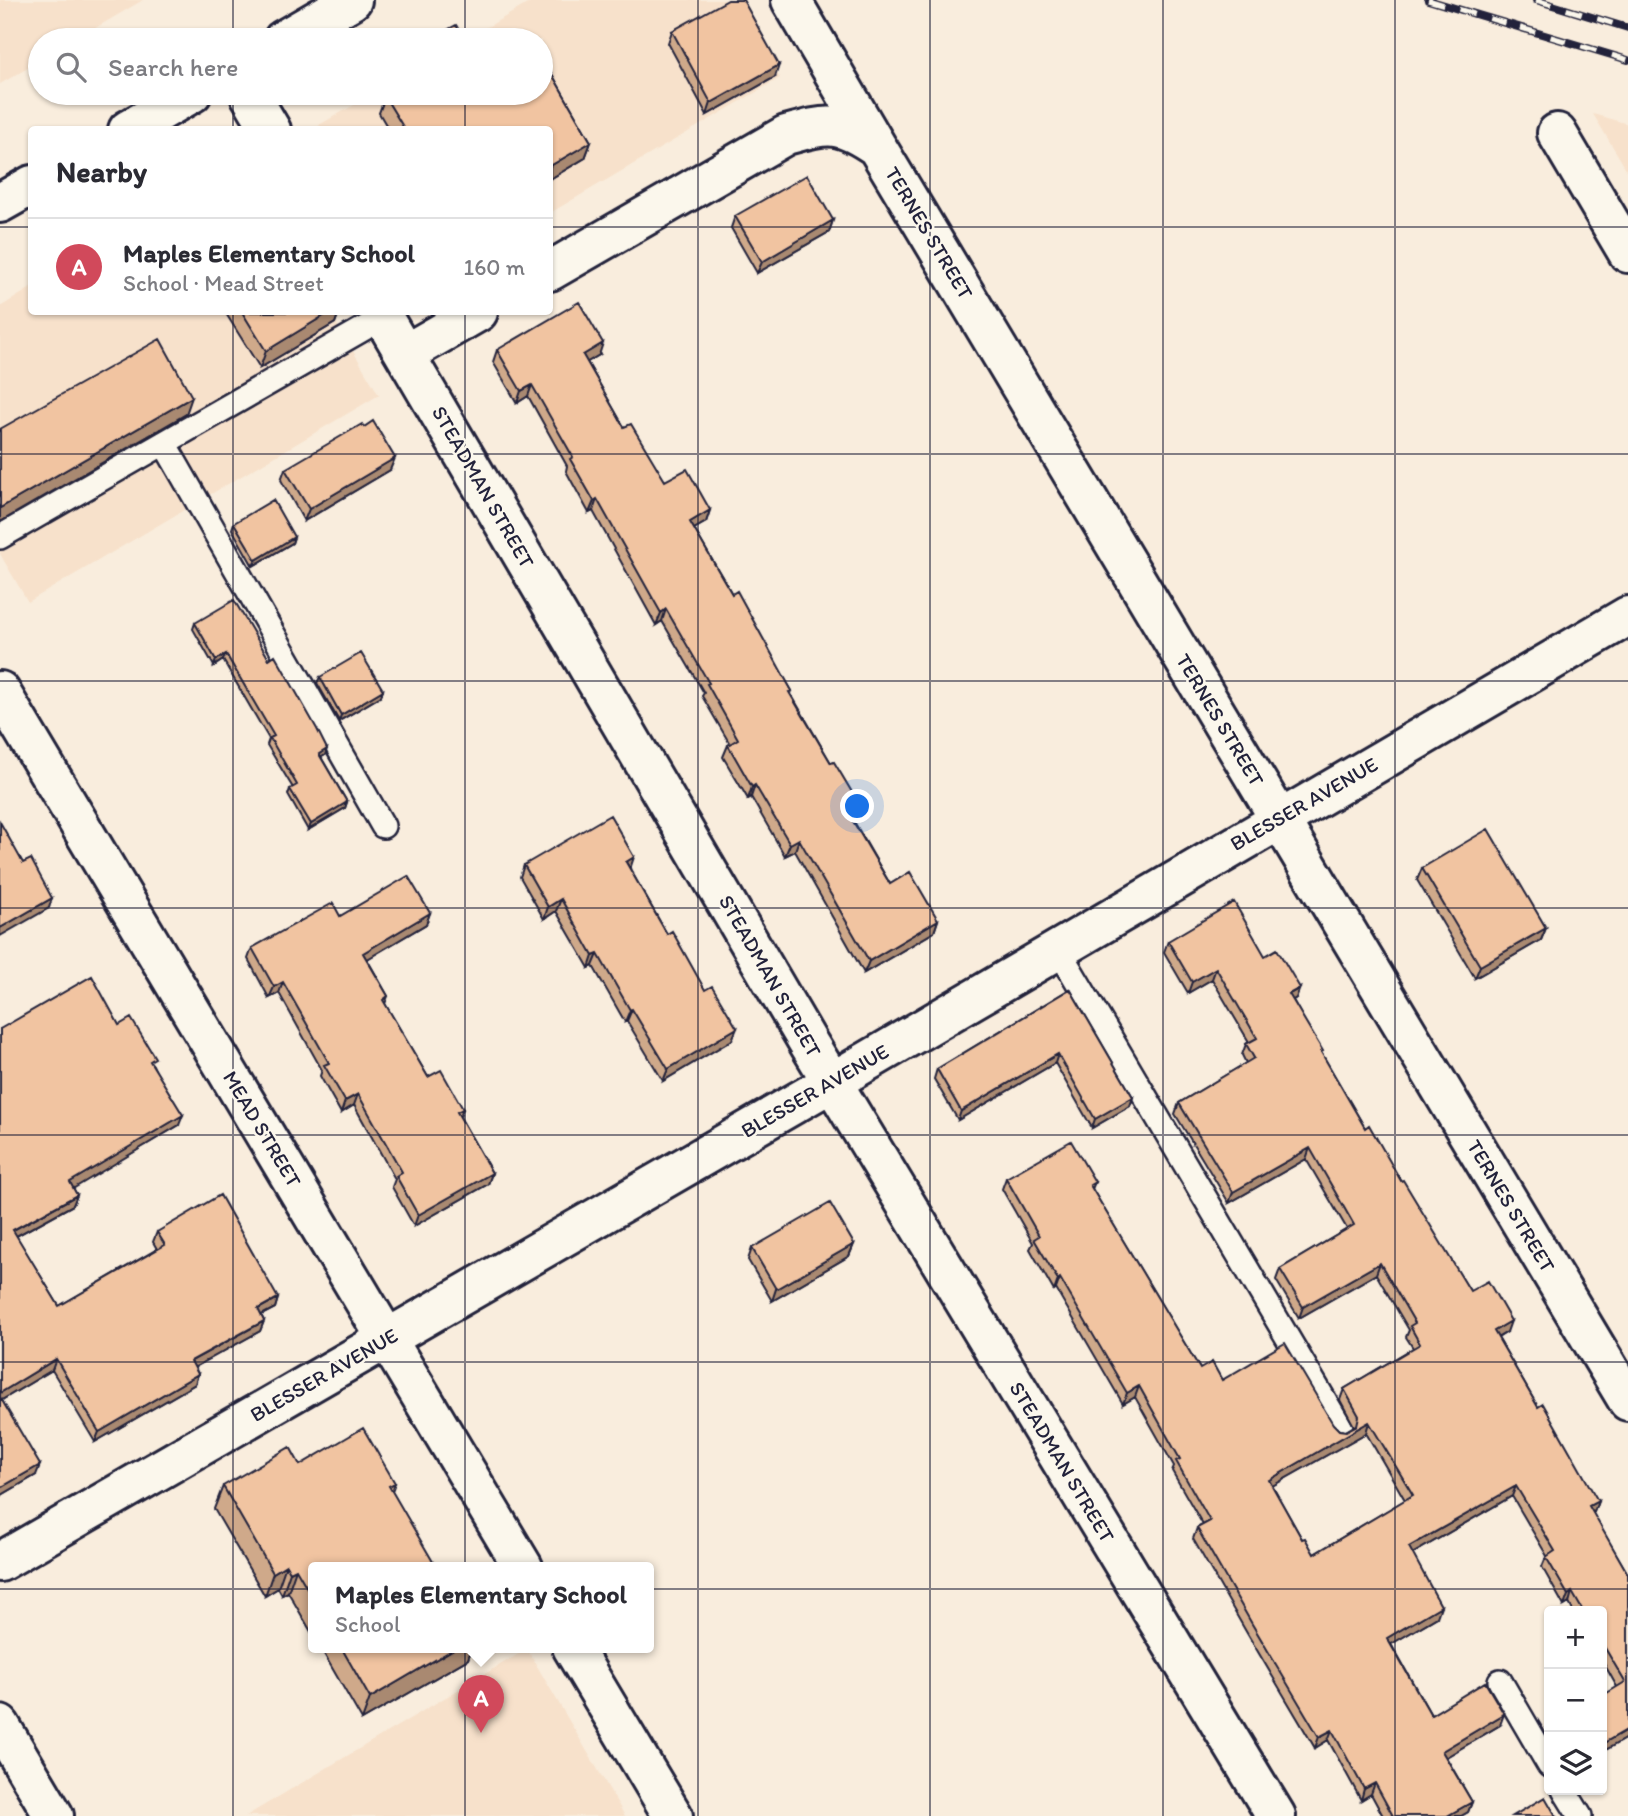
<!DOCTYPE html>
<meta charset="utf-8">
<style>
body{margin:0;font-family:Itim,sans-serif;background:#f7f7f7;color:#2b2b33}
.controls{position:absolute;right:21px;bottom:21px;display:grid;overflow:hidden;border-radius:7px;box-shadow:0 2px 5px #0004}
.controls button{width:63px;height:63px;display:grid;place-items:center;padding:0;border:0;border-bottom:2px solid #e1e1e2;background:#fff;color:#2b2b33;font:35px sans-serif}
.you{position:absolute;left:858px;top:807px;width:24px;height:24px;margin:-18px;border:5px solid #fff;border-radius:50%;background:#1a73e8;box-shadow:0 0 0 10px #1a73e833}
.badge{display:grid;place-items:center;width:46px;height:46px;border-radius:50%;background:#d1495b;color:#fff;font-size:23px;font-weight:700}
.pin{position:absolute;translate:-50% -58px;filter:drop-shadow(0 2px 4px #0008)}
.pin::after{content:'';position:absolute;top:37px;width:24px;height:21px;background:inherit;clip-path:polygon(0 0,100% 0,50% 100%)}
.popup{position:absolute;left:308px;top:1562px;width:346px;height:91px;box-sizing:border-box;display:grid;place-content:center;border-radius:7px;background:#fff;filter:drop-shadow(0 2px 5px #0005);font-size:23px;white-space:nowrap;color:#7c7c81}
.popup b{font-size:26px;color:#2b2b33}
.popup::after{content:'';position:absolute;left:50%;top:100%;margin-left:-14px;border:14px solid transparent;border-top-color:#fff}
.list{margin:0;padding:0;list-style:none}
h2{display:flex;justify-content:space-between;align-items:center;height:91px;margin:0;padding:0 28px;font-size:30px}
h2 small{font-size:23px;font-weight:400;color:#7c7c81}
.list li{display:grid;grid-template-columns:46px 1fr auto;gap:21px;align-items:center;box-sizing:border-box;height:98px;padding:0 28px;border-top:2px solid #e1e1e2}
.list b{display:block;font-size:26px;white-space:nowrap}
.list p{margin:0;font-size:23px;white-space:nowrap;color:#7c7c81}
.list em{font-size:23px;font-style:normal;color:#7c7c81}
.icon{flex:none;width:38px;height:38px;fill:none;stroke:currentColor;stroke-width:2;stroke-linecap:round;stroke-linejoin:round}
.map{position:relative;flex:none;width:1628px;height:1816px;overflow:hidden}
.search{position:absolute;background:#fff;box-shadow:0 2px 5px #0004;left:28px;top:28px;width:525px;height:77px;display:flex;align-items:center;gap:18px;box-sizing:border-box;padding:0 24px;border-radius:38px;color:#7c7c81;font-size:26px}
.panel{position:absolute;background:#fff;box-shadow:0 2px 5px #0004;left:28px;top:126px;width:525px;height:189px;border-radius:7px}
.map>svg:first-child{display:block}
</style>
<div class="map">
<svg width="1628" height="1816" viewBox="0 0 1628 1816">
<rect width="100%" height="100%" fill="#f9eddd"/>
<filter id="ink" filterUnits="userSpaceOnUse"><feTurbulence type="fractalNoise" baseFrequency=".0143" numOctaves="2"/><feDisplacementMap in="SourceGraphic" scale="14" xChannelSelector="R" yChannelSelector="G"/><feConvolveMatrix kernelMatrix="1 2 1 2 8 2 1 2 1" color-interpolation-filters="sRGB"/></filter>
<g filter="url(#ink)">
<!-- built -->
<path fill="#f7e1cb" d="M0 0H143L75 40H40V61L0 84Z
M534 0H734L780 78 550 213V130H322L319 125 375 93H541V40H465Z
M1593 114 1628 124V172Z
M31 288 32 312H330L379 395 28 602 0 554V307Z
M527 1649 625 1816H246Z"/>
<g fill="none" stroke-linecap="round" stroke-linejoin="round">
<!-- service casing -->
<g stroke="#22223b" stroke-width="28">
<path id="service" d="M164 443 383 826
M0 537 384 317
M1058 949 1341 1428
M1500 1681 1549 1765
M1564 1790 1580 1816"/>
</g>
<!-- minor casing -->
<g stroke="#22223b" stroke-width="44">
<path id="minor" d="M791 0 877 147
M249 93 271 130
M1557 133 1628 253
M550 271 786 135C830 123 839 121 877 147L1628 1401
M380 312 809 1044 1276 1816
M405 354 478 312
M0 691 523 1567
M0 1562 832 1082 1628 616
M572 1647 673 1816
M0 1725 54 1816"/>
</g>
<!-- secondary casing -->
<g stroke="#22223b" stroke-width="44">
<path id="secondary" d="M283 40 352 0
M128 130 192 93
M0 203 32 185"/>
</g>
<!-- service -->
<use href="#service" stroke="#fbf7ec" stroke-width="23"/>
<!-- minor -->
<use href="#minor" stroke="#fbf7ec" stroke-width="38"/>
<!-- secondary -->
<use href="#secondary" stroke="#fbf7ec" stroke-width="38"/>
<!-- rail casing -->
<g stroke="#22223b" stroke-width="8">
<path id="rail" d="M1428 0 1628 60
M1536 0 1628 28"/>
</g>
<!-- rail -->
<use href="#rail" stroke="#fbf7ec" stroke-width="5" stroke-dasharray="16" stroke-linecap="butt"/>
</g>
<!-- wall -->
<path fill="#cfa98a" stroke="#22223b" stroke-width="2" fill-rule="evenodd" d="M672 31 775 77 707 115 668 43Z
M541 55 591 142 585 158 550 179V130H389L379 113 385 97 392 93H541Z
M735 216 833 220 829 232 757 273 731 228Z
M225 312H339L335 323 260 368Z
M497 350 599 355 587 362 624 427 665 481 710 510 706 522 694 529 732 594 792 691 791 694 831 763 859 804 854 816 852 818 890 884 938 920 934 932 864 973 795 851 785 856 751 797 748 799 723 757 728 745 730 744 702 696 704 693 662 621 656 625 593 511 589 513 566 471 567 466 528 396 517 403 493 362Z
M285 469 390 470 304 521 281 480Z
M234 523 294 537 292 543 253 566 232 529Z
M195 623 325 755 321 757 347 802 345 808 308 830 288 795 290 789 293 788 267 745 269 739 223 660 214 666 193 629Z
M320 677 383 690 381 696 339 721 317 683Z
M524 865 630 869 667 934 732 1040 663 1081 627 1021 625 1022 593 966 589 968 556 911 544 919 520 877Z
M1422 868 1546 928 1541 940 1475 978 1417 880Z
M430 913 426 924 367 959 388 996 385 1004 428 1077 463 1109 460 1117 492 1173 488 1184 414 1226 392 1187 395 1179 354 1105 341 1113 320 1076 322 1070 279 993 269 998 248 959 252 948 340 916Z
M1168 941 1265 956 1296 998 1293 1000 1322 1054 1365 1128 1401 1181 1470 1291 1507 1332 1498 1338 1538 1407 1598 1501 1594 1512 1592 1513 1628 1574V1737L1602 1752 1617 1687 1602 1660V1611H1573L1569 1603 1564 1606 1542 1567 1546 1557 1547 1556 1512 1496 1412 1554 1437 1617 1391 1644 1431 1715 1500 1725 1446 1757 1472 1802 1468 1812 1461 1816H1383L1371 1794 1361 1800 1328 1740 1315 1748 1248 1635 1193 1539 1197 1528 1203 1525 1172 1471 1174 1466 1135 1397 1123 1404 1056 1289 1054 1291 1030 1249 1033 1243 1002 1189 1006 1178 1095 1182 1092 1189 1200 1369 1222 1380 1333 1424 1339 1430 1346 1431 1354 1426 1340 1400 1344 1389 1413 1348 1406 1337 1409 1330 1376 1274 1299 1318 1276 1280 1280 1269 1347 1229 1306 1159 1229 1203 1175 1114 1179 1103 1246 1063 1242 1055 1246 1044 1249 1042 1212 979 1188 993 1164 952ZM1366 1433 1405 1500 1314 1554 1302 1539 1272 1486Z
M1070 989 1133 1097 1130 1106 1092 1128 1055 1063 958 1120 934 1079 937 1069Z
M119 1025 153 1065 179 1125 73 1188 77 1195 73 1205 16 1236 59 1306 157 1249 153 1242 157 1232 278 1298 275 1308 261 1315 264 1321 260 1331 195 1367 198 1374 195 1384 95 1442 52 1370 2 1400 36 1475 0 1496V1029Z
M854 1244 849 1256 772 1301 748 1260 752 1248Z
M395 1483 392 1491 313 1567V1635L288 1592 282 1595 278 1588 265 1596 214 1509 223 1486Z
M320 1647H472L468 1659 362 1720Z"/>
<!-- shaded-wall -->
<path fill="#a98971" stroke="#22223b" stroke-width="2" d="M779 65 775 77 707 115 711 103Z
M591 142 585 158 550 179V166Z
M833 220 829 232 757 273 762 262Z
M330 312H339L335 323 260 368 266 351Z
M603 343 599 355 579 367 583 355Z
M532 385 528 396 517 403 521 391Z
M192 397 186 414 0 522V508Z
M395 458 390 470 304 521 309 509Z
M597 499 593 511 589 513 594 501Z
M710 510 706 522 685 534 690 522Z
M294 537 292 543 253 566 256 560Z
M666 609 662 621 656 625 661 613Z
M226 654 223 660 214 666 216 660Z
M383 690 381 696 339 721 341 715Z
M327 749 325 755 317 760 319 754Z
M755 785 751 797 748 799 752 787Z
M347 802 345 808 308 830 311 824Z
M859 804 854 816 843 823 847 811Z
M799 839 795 851 785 856 790 844Z
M634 857 630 869 626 862Z
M52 898 49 908 0 936V928Z
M561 899 556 911 544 919 548 907Z
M430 913 426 924 359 964 363 953Z
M938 920 934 932 864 973 869 961Z
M1546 928 1541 940 1475 978 1480 966Z
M598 954 593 966 589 968 593 956Z
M1216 968 1212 979 1188 993 1192 982Z
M283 982 279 993 269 998 274 987Z
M1300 988 1296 998 1285 1005 1289 994Z
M632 1009 627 1021 625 1022 630 1010Z
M737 1028 732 1040 663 1081 668 1069Z
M1058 1054 1055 1063 958 1120 961 1111Z
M358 1094 354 1105 341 1113 345 1101Z
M1133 1097 1130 1106 1092 1128 1095 1119Z
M183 1115 179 1125 66 1193 70 1182Z
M1310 1148 1306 1159 1229 1203 1233 1192Z
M492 1173 488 1184 414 1226 418 1215Z
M77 1195 73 1205 9 1240 13 1230Z
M854 1244 849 1256 772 1301 776 1289Z
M1380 1263 1376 1274 1299 1318 1303 1307Z
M1060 1278 1056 1289 1054 1291 1058 1280Z
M278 1298 275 1308 254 1319 258 1309Z
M264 1321 260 1331 188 1371 191 1361Z
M1511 1321 1507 1332 1490 1342 1494 1331Z
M56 1359 52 1370 0 1401V1393Z
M198 1374 195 1384 95 1442 99 1432Z
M1139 1386 1135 1397 1123 1404 1127 1393Z
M1369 1422 1366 1433 1265 1490 1269 1480Z
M40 1465 36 1475 0 1496V1488Z
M1516 1486 1512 1496 1405 1558 1409 1547Z
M1598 1501 1594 1512 1585 1517 1589 1506Z
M286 1565 278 1588 265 1596 273 1573Z
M296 1569 288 1592 282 1595 290 1572Z
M1572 1592 1569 1603 1564 1606 1568 1595Z
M1441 1606 1437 1617 1383 1649 1387 1638Z
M457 1647H472L468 1659 362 1720 370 1698Z
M1504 1714 1500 1725 1438 1762 1442 1751Z
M1628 1729V1737L1602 1752V1744Z
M1332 1730 1328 1740 1315 1748 1319 1737Z
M1375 1783 1371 1794 1361 1800 1364 1789Z
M1472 1802 1468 1812 1461 1816H1447Z"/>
<!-- building -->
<path fill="#f1c4a1" stroke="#22223b" stroke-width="2" fill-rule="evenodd" d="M728 0H743L779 65 711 103 672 31Z
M456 25 465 40H429Z
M541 55 591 142 550 166V130H405L385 97 392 93H541Z
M807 175 833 220 762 262 735 216Z
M579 302 603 343 583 355 624 427 631 424 665 481 687 469 710 510 690 522 732 594 737 591 792 691 789 692 831 763 834 762 859 804 847 811 890 884 910 872 938 920 869 961 799 839 790 844 755 785 752 787 728 745 738 739 707 684 709 683 666 609 661 613 597 499 594 501 570 459 573 457 532 385 521 391 497 350Z
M242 312H330L266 351Z
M160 339 192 397 0 508V429Z
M373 421 395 458 309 509 285 469 362 424 364 427Z
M273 500 294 537 256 560 234 523Z
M234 600 269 659 275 655 317 729 327 749 319 754 347 802 311 824 290 789 297 785 270 738 274 736 226 654 216 660 195 623Z
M361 653 383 690 341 715 320 677Z
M610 815 634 857 626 862 667 934 672 931 705 990 712 986 737 1028 668 1069 632 1009 630 1010 598 954 593 956 561 899 548 907 524 865Z
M0 822 23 863 31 859 52 898 0 928Z
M1488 829 1546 928 1480 966 1422 868Z
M408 876 430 913 363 953 388 996 383 1000 428 1077 441 1070 463 1109 457 1112 492 1173 418 1215 396 1176 402 1172 358 1094 345 1101 324 1065 329 1063 283 982 274 987 252 948 333 903 340 916Z
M1234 902 1265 956 1277 949 1300 988 1289 994 1323 1051 1321 1052 1365 1128 1369 1125 1401 1181 1403 1180 1470 1291 1488 1281 1511 1321 1494 1331 1538 1407 1543 1404 1598 1501 1589 1506 1628 1574V1729L1602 1744V1696L1625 1682 1602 1643V1611H1583L1572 1592 1568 1595 1546 1557 1555 1551 1516 1486 1409 1547 1441 1606 1387 1638 1431 1715 1485 1682 1504 1714 1442 1751 1472 1802 1447 1816H1393L1375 1783 1364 1789 1332 1730 1319 1737 1252 1624 1197 1528 1210 1521 1176 1461 1180 1459 1139 1386 1127 1393 1060 1278 1058 1280 1034 1239 1039 1236 1006 1178 1071 1141 1095 1182 1090 1185 1200 1369 1212 1362 1222 1380 1285 1343 1333 1424 1339 1430 1346 1431 1357 1425 1359 1416 1344 1389 1420 1344 1410 1326 1415 1323 1380 1263 1303 1307 1280 1269 1354 1225 1310 1148 1233 1192 1179 1103 1254 1058 1246 1044 1257 1038 1216 968 1192 982 1168 941ZM1369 1422 1413 1495 1314 1554 1305 1538 1302 1539 1269 1480Z
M92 976 119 1025 131 1018 155 1058 150 1061 183 1115 70 1182 77 1195 13 1230 59 1306 165 1245 157 1232 220 1195 278 1298 258 1309 264 1321 191 1361 198 1374 99 1432 56 1359 0 1393V1029Z
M1070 989 1133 1097 1095 1119 1058 1054 961 1111 937 1069Z
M830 1203 854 1244 776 1289 752 1248Z
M0 1397 40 1465 0 1488Z
M363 1428 395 1483 389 1486 436 1567H313V1598L296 1569 290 1572 286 1565 273 1573 223 1486 290 1447 300 1465Z
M341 1647H457L370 1698Z
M1545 1797 1556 1816H1513Z"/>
</g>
<!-- grid -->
<path fill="none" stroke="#22223b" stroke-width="2" stroke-opacity="0.55" d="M233 0V40M465 0V40M698 0V1816M930 0V1816M1163 0V1816M1395 0V1816M233 93V130M465 93V130M0 227H32M550 227H1628M233 312V1816M465 312V1816M0 454H1628M0 681H1628M0 908H1628M0 1135H1628M0 1362H1628M0 1589H1628"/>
<g text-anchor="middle" stroke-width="5" stroke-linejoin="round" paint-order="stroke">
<!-- street labels -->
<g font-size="21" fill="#22223b" stroke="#fbf7ec">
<text transform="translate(929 233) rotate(59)" y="7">TERNES STREET</text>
<text transform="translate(483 487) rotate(60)" y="7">STEADMAN STREET</text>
<text transform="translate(1220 720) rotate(59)" y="7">TERNES STREET</text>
<text transform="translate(1304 804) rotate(-30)" y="7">BLESSER AVENUE</text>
<text transform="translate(770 976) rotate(60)" y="7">STEADMAN STREET</text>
<text transform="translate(815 1091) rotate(-30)" y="7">BLESSER AVENUE</text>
<text transform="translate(262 1129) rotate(59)" y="7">MEAD STREET</text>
<text transform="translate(1511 1206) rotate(59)" y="7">TERNES STREET</text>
<text transform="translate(324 1375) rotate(-30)" y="7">BLESSER AVENUE</text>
<text transform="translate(1062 1462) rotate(59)" y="7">STEADMAN STREET</text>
</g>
</g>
</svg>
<div class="controls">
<button>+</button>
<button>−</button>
<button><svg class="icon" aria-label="layers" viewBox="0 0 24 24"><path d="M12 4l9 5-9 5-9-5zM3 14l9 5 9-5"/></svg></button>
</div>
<div class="you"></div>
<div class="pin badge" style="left:481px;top:1733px">A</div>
<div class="popup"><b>Maples Elementary School</b>School</div>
<div class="search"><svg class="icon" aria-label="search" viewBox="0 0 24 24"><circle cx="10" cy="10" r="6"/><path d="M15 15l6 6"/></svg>Search here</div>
<section class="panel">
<h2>Nearby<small></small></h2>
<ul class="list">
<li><span class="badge">A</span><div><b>Maples Elementary School</b><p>School · Mead Street</p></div><em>160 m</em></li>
</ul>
</section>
</div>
